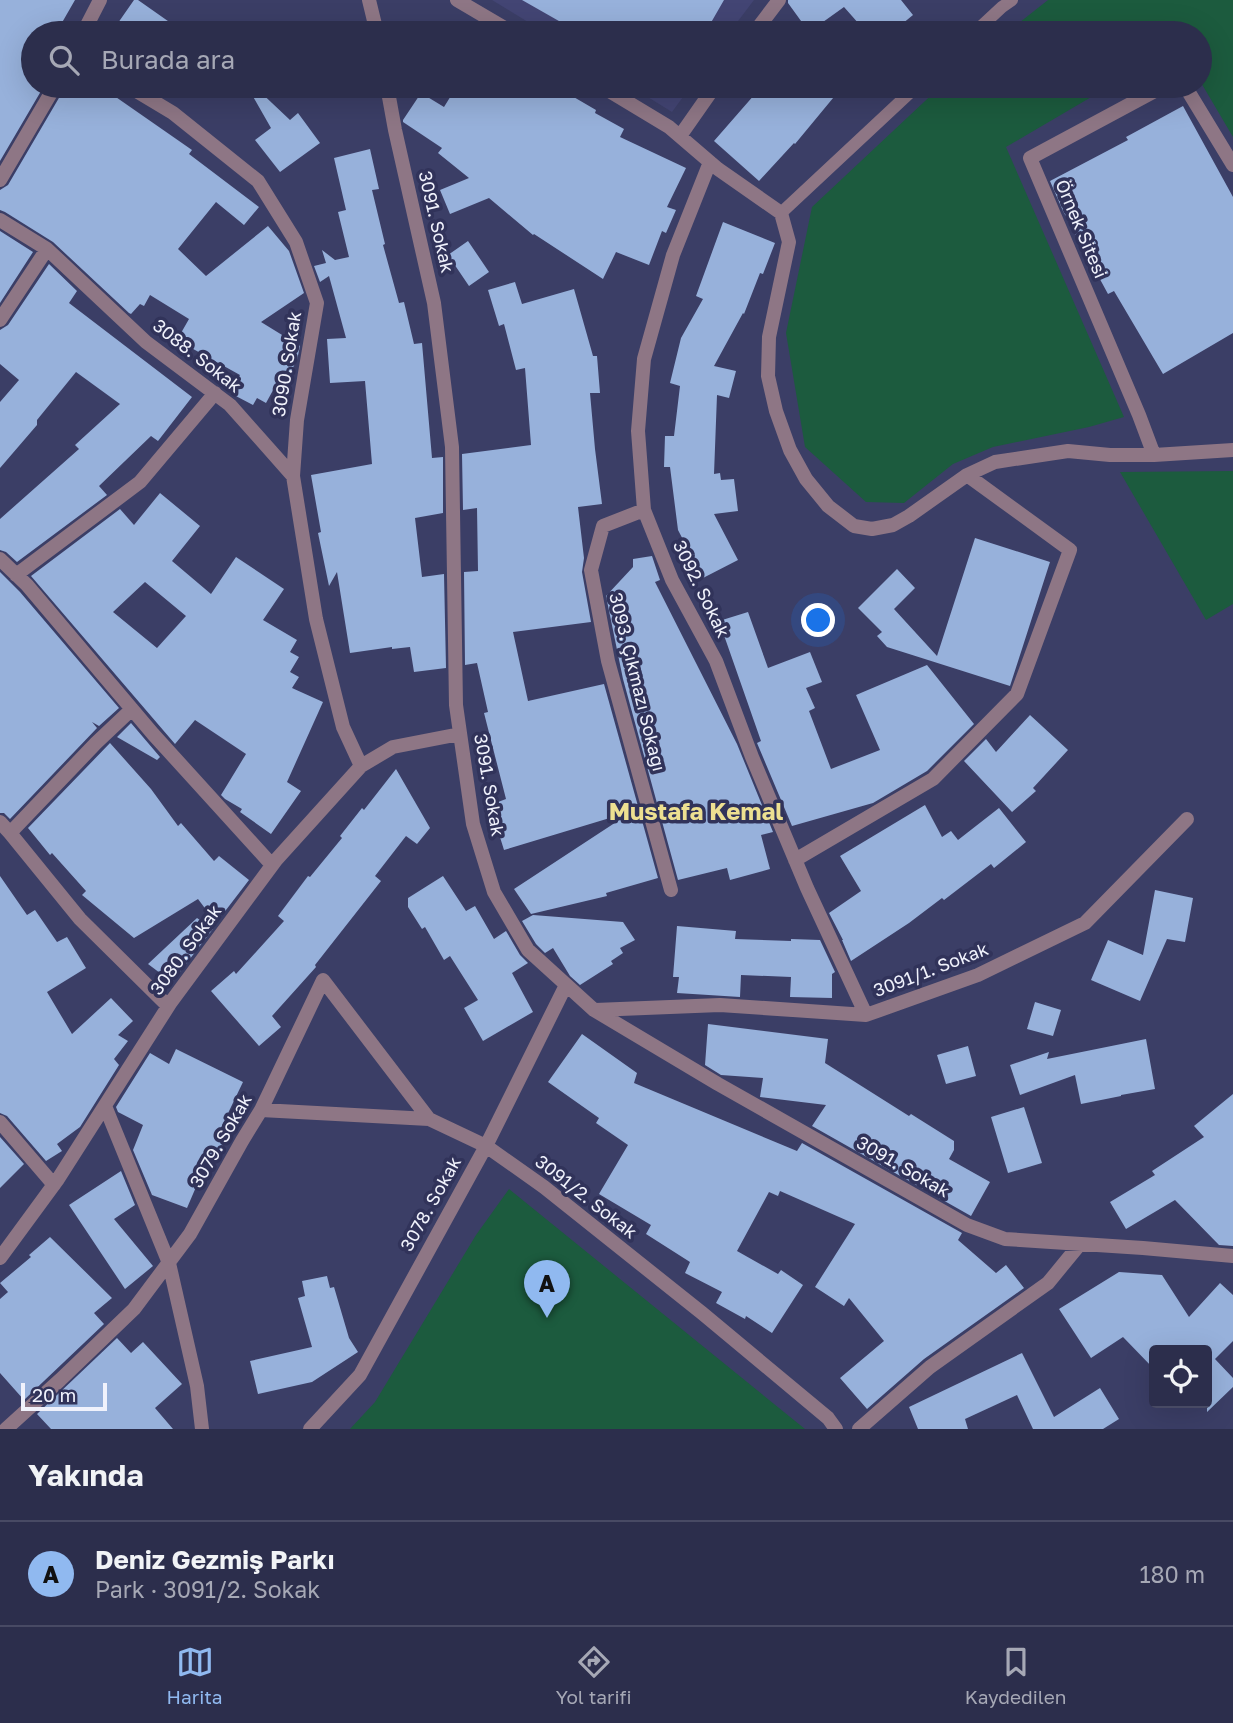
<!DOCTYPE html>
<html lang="tr">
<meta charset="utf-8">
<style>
body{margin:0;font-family:"Golos Text",sans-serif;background:#343653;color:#f1f3f6}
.controls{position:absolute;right:21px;bottom:21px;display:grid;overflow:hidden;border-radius:7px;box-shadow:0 7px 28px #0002}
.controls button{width:63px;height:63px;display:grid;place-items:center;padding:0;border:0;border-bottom:2px solid #484a64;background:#2c2e4c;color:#f1f3f6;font:35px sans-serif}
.scale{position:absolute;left:21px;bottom:18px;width:86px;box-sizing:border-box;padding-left:7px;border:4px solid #f0f2fc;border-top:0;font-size:19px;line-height:24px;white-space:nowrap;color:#f0f2fc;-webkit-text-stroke:5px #31335a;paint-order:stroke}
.you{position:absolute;left:819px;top:621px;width:24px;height:24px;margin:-18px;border:5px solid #fff;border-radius:50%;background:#1a73e8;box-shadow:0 0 0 10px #1a73e833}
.badge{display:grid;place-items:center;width:46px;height:46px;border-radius:50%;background:#90b9f0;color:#111;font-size:23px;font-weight:700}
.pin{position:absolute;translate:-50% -58px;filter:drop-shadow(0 2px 4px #0008)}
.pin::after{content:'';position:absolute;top:37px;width:24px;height:21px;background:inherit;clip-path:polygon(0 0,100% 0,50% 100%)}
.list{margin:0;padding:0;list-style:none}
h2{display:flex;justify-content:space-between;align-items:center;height:91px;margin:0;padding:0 28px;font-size:30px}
h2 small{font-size:23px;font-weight:400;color:#a6a8b5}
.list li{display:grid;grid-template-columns:46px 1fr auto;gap:21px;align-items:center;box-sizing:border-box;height:105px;padding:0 28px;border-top:2px solid #484a64}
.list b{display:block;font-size:26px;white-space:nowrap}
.list p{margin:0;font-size:23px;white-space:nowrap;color:#a6a8b5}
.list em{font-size:23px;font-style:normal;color:#a6a8b5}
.icon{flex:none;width:38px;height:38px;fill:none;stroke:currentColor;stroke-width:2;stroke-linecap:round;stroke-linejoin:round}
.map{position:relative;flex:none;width:1233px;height:1429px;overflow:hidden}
.search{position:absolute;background:#2c2e4c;box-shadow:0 7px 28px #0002;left:21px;right:21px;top:21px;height:77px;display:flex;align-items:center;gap:18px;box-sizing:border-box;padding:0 24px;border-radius:38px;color:#a6a8b5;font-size:26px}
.sheet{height:196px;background:#2c2e4c}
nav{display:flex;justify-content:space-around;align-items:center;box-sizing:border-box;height:98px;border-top:2px solid #484a64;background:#2c2e4c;font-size:19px;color:#a6a8b5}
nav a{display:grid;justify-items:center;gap:4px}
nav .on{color:#90b9f0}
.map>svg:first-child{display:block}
</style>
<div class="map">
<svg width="1233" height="1429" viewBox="0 0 1233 1429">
<rect width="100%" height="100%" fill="#3b3e66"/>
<!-- built -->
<path fill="#434574" d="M492 0H754L729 33H546Z
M630 86H691L672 112Z"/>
<!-- green -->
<path fill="#1c5b3e" d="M1048 0H1233V137L1200 81V33H1006Z
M941 86H1110L1006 147 1124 417 1089 427 993 447 953 464 904 503 866 502 805 447 786 333 812 207Z
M1233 471V604L1206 620 1120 472Z
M509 1189 805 1429H350L375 1402 476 1235Z"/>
<!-- building -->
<path fill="#97b1db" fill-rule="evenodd" d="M0 0H75L56 33H33V86H44L0 161Z
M134 0H138L185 33H111Z
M522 0H724L705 33H580Z
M788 0H901L913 15 891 33H867L844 7 809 32 788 3Z
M65 86H100L192 150 189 154 259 207 244 225 216 202 178 249 206 276 268 226 289 251 304 293 261 322 300 346 297 360 289 375 283 372 266 403 257 398 253 405 232 394 230 393 240 375 177 340 189 319 150 295 144 306 140 304 131 314 129 313 53 242 5 212 0 210V190L8 185 63 91Z
M247 86H254L290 120 298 113 320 143 280 172 255 140 271 128Z
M457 86H540L556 95 560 89 596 110 595 113 624 129 620 137 686 168 667 207 676 210 666 233 662 231 649 265 616 252 603 279 534 234 533 235 489 198 450 214 440 190 469 178 438 153 442 148 403 122V120L421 93 444 107Z
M762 86H843L795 144 794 143 759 181 714 141Z
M1183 106 1233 197V333L1163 374 1114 291 1108 294 1063 211 1050 181 1128 140 1126 137Z
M370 149 379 189 372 190 385 244 383 245 399 303 404 302 414 344 422 343 432 458 443 457V513L415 518 422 577 444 574 446 668 414 672 410 647 392 649V647L350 653 337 572 329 586 318 533 321 532 311 475 372 464 365 381 330 383 327 339 346 338 329 276 320 282 314 266 326 263 322 250 335 260 349 257 338 212 346 210 334 158Z
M723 222 775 243 763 274 760 273 744 314 743 313 714 366 736 371 729 398 717 395 714 474 720 473 721 480 734 479 738 511 714 514 738 560 703 578 678 530 670 467H664L665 436H674L680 386 670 383 681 338 703 299 696 296Z
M0 231 33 252 0 303Z
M468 241 489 272 469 286 448 255Z
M49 264 77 291 69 303 192 397 158 441 151 436 99 486 107 495 17 562 6 552 0 550V519L79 449 75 445 120 404 76 372 37 420V425L0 468V402L19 380 0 364V330L8 325Z
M515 282 522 304 574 289 593 356H597L600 393H590L595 449 602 504 578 507 584 558 582 572 591 622 513 632 528 701 604 684 658 878 606 893 607 896 531 914 514 889 633 811 504 850 490 805 506 799 484 713 488 712 477 663 465 665 464 572 478 571 477 508 463 510 462 454 531 445 525 368 516 370 504 324 499 326 488 290Z
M160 493 200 526 172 561 211 594 236 557 284 589 263 620 297 640 290 652 299 657 290 672 299 677 292 688 323 702 287 782 301 791 271 834 240 812 242 809 225 799 221 795 246 754 195 720 175 744 31 576 120 509 134 525ZM145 582 186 616 157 648 113 612Z
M975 538 1050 562 1010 686 887 647 877 636 882 632 858 608 897 569 915 588 894 609 937 656Z
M652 556 660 580 655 582 737 744 773 832 761 835 770 869 730 880 727 868 678 880 623 679 606 596 633 567V559Z
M0 572 20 592 119 708 99 726 92 722 97 728 10 819 4 813H0Z
M748 612 768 668 810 652 822 682 806 688 815 708 809 711 831 769 880 750 856 695 927 665 974 724 927 771 873 803 792 826 757 743 761 741 719 621Z
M1030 715 1068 750 1033 788 1036 791 1012 812 964 761 986 739 996 752Z
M131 723 160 757 157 760 117 737Z
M110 743 151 789 178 826 181 823 214 861 219 856 249 880 216 923 198 899 134 938 82 895 86 891 52 853 50 855 28 828Z
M396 769 430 828 417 844 406 836 375 876 381 881 315 965 316 967 272 1016 281 1027 259 1046 211 991 234 971 236 974 284 921 278 916 308 876 310 877 342 838 340 836 362 808 364 810Z
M925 805 942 837 951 831 958 840 999 808 1026 842 994 868 991 864 944 900 942 898 909 923 851 961 842 940H843L829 913 861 891 840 856Z
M0 876 27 915 35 910 57 942 67 937 86 968 47 992 72 1034 111 998 133 1021 118 1035 128 1041 114 1059 119 1065 80 1127 57 1144 62 1151 46 1161 7 1116 0 1113Z
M443 876 466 911 475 906 494 939 506 931 520 955 528 963 512 973 533 1012 483 1041 464 1008 478 1000 450 956 444 960 425 927 422 929 408 907V898Z
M1155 890 1193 898 1185 942 1167 939 1140 1001 1091 980 1108 940 1143 955Z
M533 915 623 922 635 940 620 948 623 953 611 961 613 964 580 985 570 976 553 948 545 953 536 944 522 921Z
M197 918 213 929 172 982 148 964Z
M677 926 736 931 735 939 791 941V939L820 940 835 972 832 974V998L790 997 791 977 741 975 740 997 677 993 679 977H673Z
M1035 1002 1061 1010 1053 1036 1027 1029Z
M708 1024 828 1039 825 1063 909 1116 911 1114 954 1141V1150L949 1159 990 1182 971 1216 812 1126 826 1105 760 1097 763 1078 721 1075 705 1065Z
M582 1034 637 1073 634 1083 797 1151 802 1143 962 1233 958 1240 996 1273 1006 1265 1024 1288 924 1359 867 1409 840 1378 884 1341 849 1298 844 1306 815 1287 855 1224 780 1191 778 1196 769 1192 737 1251 778 1274 781 1270 803 1285 772 1333 746 1316 745 1319 716 1303 722 1292 685 1273 690 1262 646 1234 651 1225 599 1194 628 1145 596 1123 599 1118 548 1082Z
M1146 1039 1155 1089 1121 1095V1096L1081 1104 1075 1075 1020 1095 1010 1065 1049 1052 1047 1059Z
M968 1046 976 1076 946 1084 937 1055Z
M176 1049 243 1082 219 1132 227 1136 205 1182 199 1180 187 1208 152 1195 133 1150 143 1125 118 1112 116 1107 150 1053 169 1064Z
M1233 1094V1246L1219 1245 1175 1200 1126 1229 1110 1202 1155 1175 1152 1171 1204 1137 1194 1126Z
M1024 1107 1042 1163 1008 1173 991 1117Z
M0 1137 24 1164 0 1188Z
M121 1171 135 1205 114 1219 153 1266 125 1289 69 1205Z
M50 1237 112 1298 94 1313 104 1324 24 1400 0 1373V1299L8 1292 0 1283 31 1257 29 1255Z
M1119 1272 1162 1275 1189 1317 1220 1283 1233 1295V1341L1215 1359 1233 1378V1387L1207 1412V1350H1154V1369L1123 1337 1091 1358 1059 1309Z
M327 1276 330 1288 334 1287 349 1338 358 1352 312 1382 258 1394 250 1361 312 1347 298 1298 305 1296 302 1281Z
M117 1338 131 1353 143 1342 182 1384 155 1408 173 1429H51L37 1414Z
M1022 1353 1054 1417 1100 1388 1119 1419 1103 1429H1033L1017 1395 965 1419 968 1429H918L909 1407Z"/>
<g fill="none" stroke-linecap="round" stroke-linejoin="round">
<!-- lane -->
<path stroke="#8e7685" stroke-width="12" d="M974 33 1002 7 1012 0
M781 213 917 86"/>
<!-- street -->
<path stroke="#8e7685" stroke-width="14" d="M369 0 377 33
M457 0 513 33
M83 33 100 0
M754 33 779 0
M128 86 173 113 258 181 296 242 317 303 297 420 293 476
M387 86 395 130 434 303 452 447 456 705 473 824 494 892 528 950 594 1010 718 1084 967 1225 1005 1239 1143 1248 1233 1256
M601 86 669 127 718 169 781 213 789 242 769 337 768 376 776 411 790 450 806 479 828 506 854 526 872 529 893 525 909 516 967 475 995 462 1068 451 1110 455H1154L1233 450
M1185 86 1233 165
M680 136 715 86
M710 162 673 255 644 359 638 431 644 510 672 580 716 661 752 757 807 888 866 1015
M0 180 55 86
M0 220 47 249 146 342 230 405 293 476 316 619 343 727 361 766
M0 320 47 249
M1154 455 1139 415 1030 158 1164 86
M644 510 603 526 591 570 608 661 671 890
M0 559 27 585 153 734 272 865
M16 575 140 482 215 393
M0 822 10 833 80 919 168 1006
M10 833 96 743 132 709
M795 860 933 779 1017 694 1070 550 967 475
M595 1010 720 1005 866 1015 978 975 1085 923 1187 819
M105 1106 169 1263 197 1386 202 1429
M261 1110 429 1119 486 1146 544 1187 702 1313 828 1418 836 1429
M0 1122 54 1185
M0 1258 58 1179 171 1002 276 860 361 766 393 747 460 734
M6 1429 60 1380 134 1309 190 1234 242 1141 261 1110 323 980 429 1119
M310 1429 360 1375 486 1146 566 985
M859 1429 930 1367 1048 1283 1080 1244"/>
</g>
<g text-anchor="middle" stroke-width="7" stroke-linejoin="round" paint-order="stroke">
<!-- street labels -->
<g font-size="18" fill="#f0f2fc" stroke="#31335a">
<text transform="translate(436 222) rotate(77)" y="6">3091. Sokak</text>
<text transform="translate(1081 229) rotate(67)" y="6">Örnek Sitesi</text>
<text transform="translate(197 356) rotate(38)" y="6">3088. Sokak</text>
<text transform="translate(287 364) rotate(-81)" y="6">3090. Sokak</text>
<text transform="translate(701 589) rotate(64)" y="6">3092. Sokak</text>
<text transform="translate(637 682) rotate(76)" y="6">3093. Çıkmazı Sokağı</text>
<text transform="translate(489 785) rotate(80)" y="6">3091. Sokak</text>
<text transform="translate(186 950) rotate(-54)" y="6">3080. Sokak</text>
<text transform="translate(931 970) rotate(-21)" y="6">3091/1. Sokak</text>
<text transform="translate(221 1141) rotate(-60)" y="6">3079. Sokak</text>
<text transform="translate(903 1167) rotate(30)" y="6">3091. Sokak</text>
<text transform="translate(586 1197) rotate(38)" y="6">3091/2. Sokak</text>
<text transform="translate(431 1204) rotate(-61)" y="6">3078. Sokak</text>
</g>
<!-- district labels -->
<g font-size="24" font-weight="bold" fill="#ede091" stroke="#31335a">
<text x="696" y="820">Mustafa Kemal</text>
</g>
</g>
</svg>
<div class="controls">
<button><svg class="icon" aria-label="locate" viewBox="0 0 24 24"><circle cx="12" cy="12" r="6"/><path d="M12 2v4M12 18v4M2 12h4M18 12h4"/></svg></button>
</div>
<div class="scale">20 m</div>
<div class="you"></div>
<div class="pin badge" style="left:547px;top:1318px">A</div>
<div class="search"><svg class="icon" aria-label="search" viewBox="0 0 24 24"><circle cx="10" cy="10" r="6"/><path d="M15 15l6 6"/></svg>Burada ara</div>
</div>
<section class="sheet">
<h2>Yakında<small></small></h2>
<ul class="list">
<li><span class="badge">A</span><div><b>Deniz Gezmiş Parkı</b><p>Park · 3091/2. Sokak</p></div><em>180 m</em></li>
</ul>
</section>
<nav>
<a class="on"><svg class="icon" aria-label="map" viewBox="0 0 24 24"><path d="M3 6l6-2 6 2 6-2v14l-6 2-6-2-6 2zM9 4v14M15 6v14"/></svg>Harita</a>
<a><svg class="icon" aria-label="directions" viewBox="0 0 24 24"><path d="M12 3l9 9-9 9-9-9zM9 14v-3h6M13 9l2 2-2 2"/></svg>Yol tarifi</a>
<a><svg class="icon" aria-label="saved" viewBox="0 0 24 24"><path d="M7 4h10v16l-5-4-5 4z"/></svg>Kaydedilen</a>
</nav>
